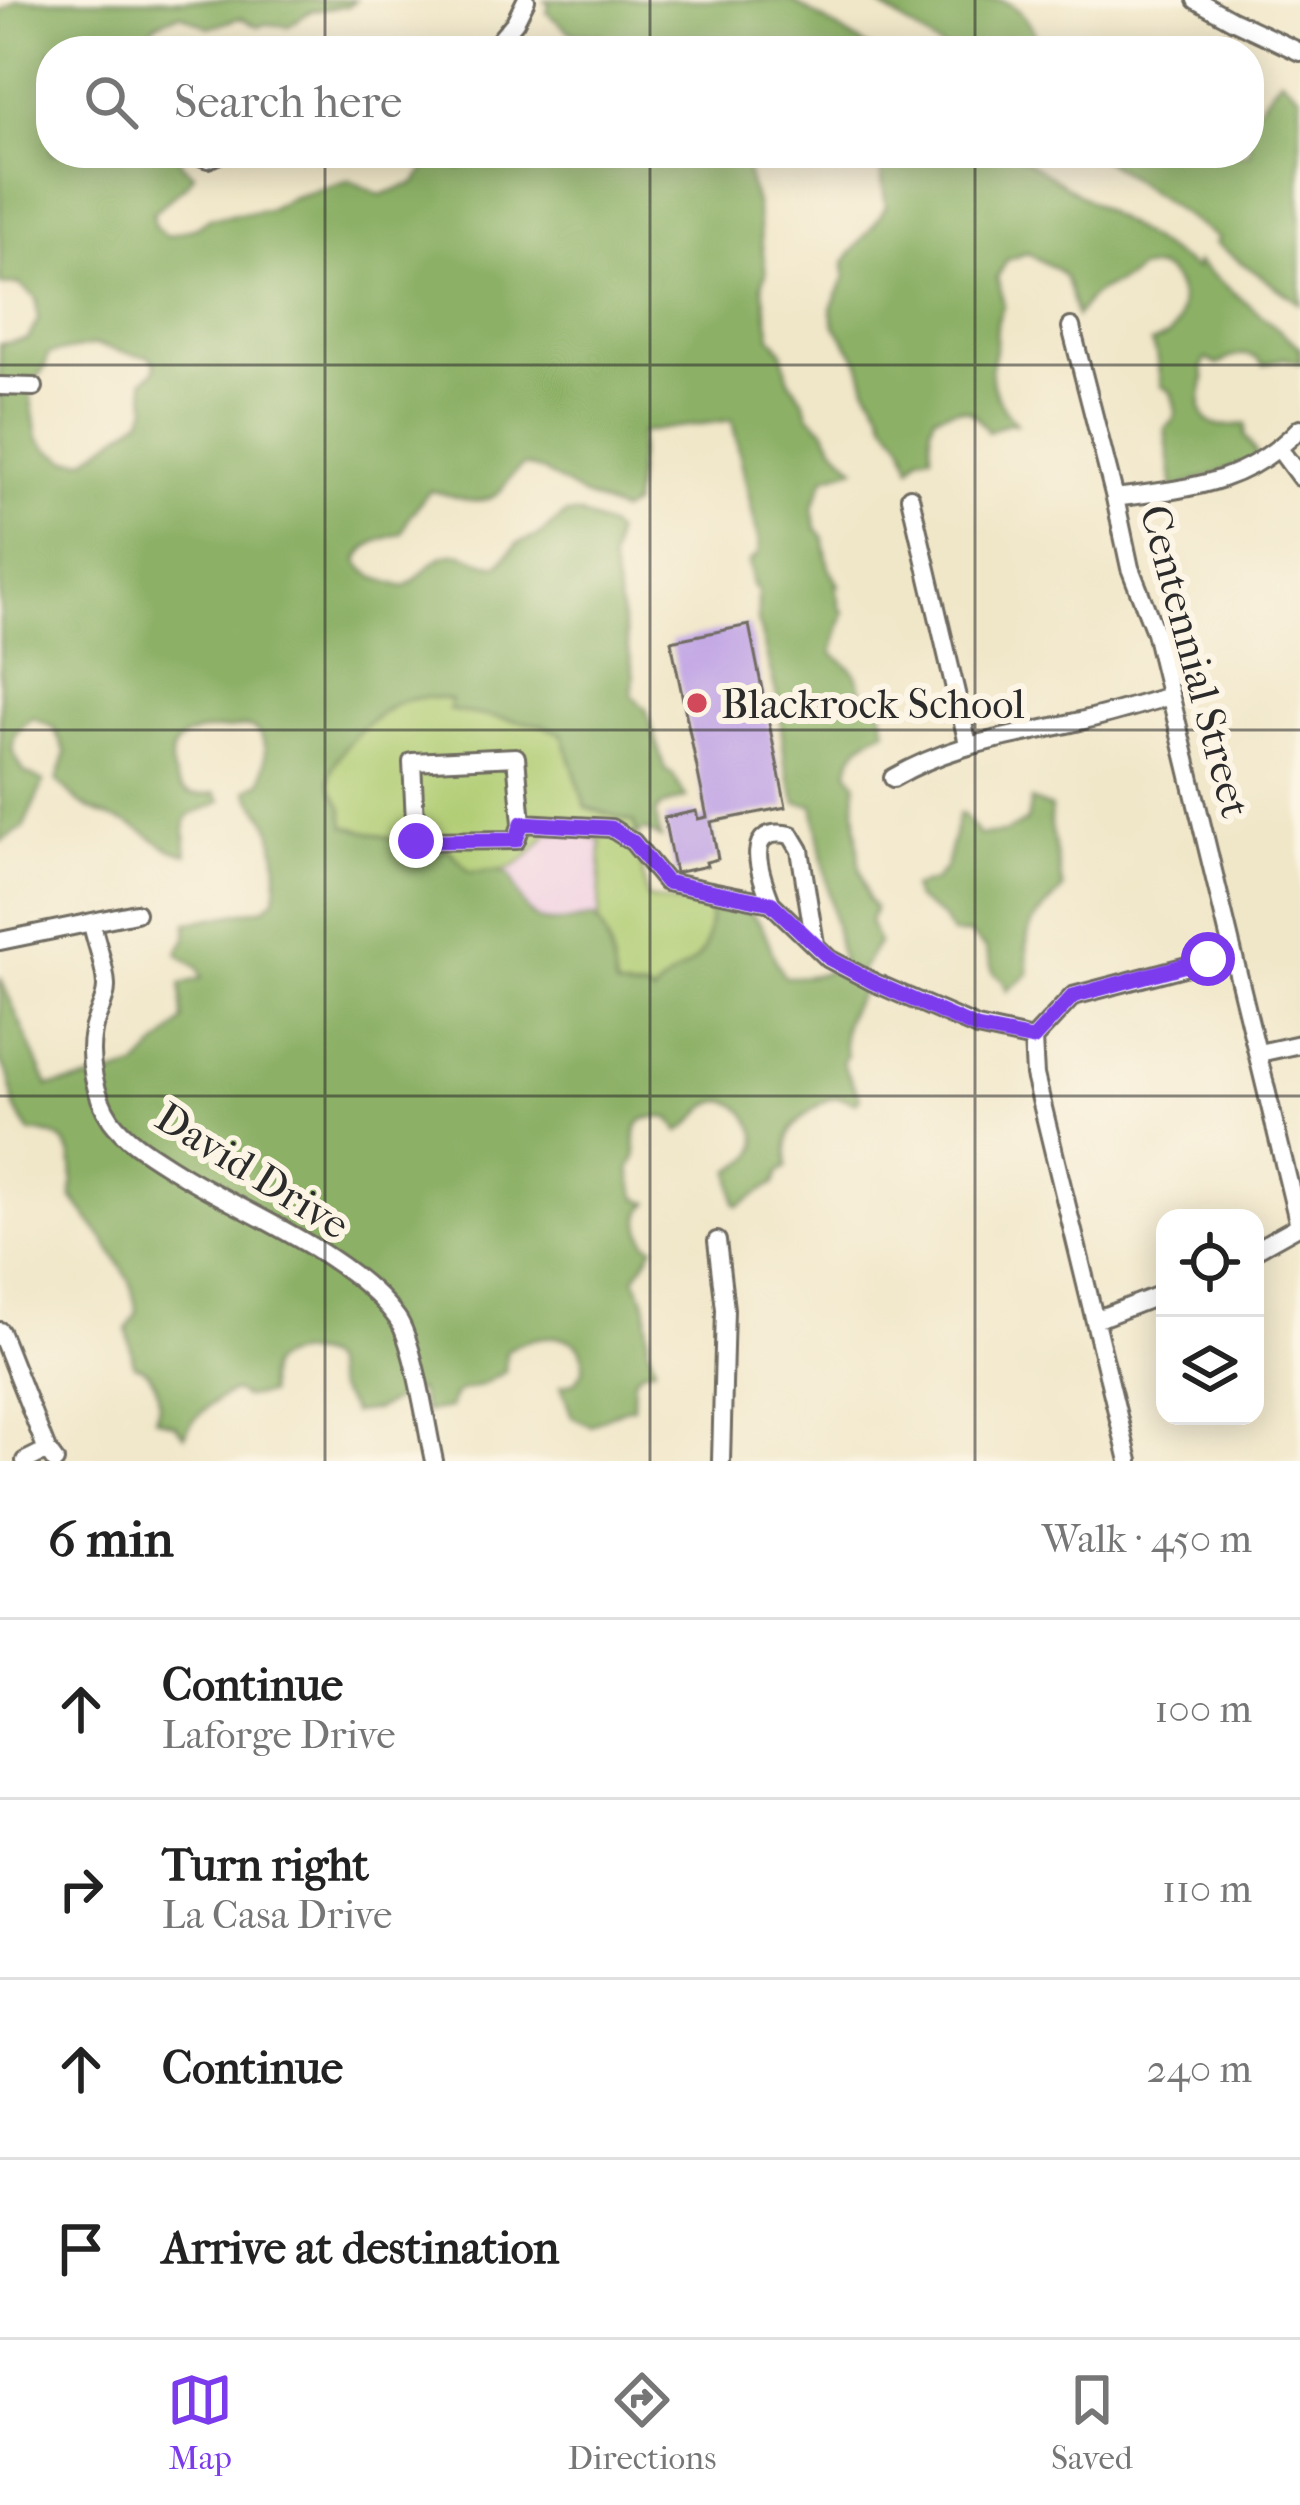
<!DOCTYPE html>
<meta charset="utf-8">
<style>
body{margin:0;font-family:"IM FELL French Canon",serif;background:#f6f6f6;color:#222}
.controls{position:absolute;right:36px;bottom:36px;display:grid;overflow:hidden;border-radius:24px;box-shadow:0 6px 30px #0003}
.controls button{width:108px;height:108px;display:grid;place-items:center;padding:0;border:0;border-bottom:3px solid #e0e0e0;background:#fff;color:#222;font:60px sans-serif}
.stop{position:absolute;width:36px;height:36px;margin:-27px;border:9px solid #7c3aed;border-radius:50%;background:#fff}
.stop.end{background:#7c3aed;border-color:#fff;box-shadow:0 3px 12px #0008}
.list{margin:0;padding:0;list-style:none}
h2{display:flex;justify-content:space-between;align-items:center;height:156px;margin:0;padding:0 48px;font-size:51px}
h2 small{font-size:39px;font-weight:400;color:#767676}
.list li{display:grid;grid-template-columns:78px 1fr auto;gap:36px;align-items:center;box-sizing:border-box;height:180px;padding:0 48px;border-top:3px solid #e0e0e0}
.list b{display:block;font-size:45px;white-space:nowrap}
.list p{margin:0;font-size:39px;white-space:nowrap;color:#767676}
.list em{font-size:39px;font-style:normal;color:#767676}
.icon{flex:none;width:66px;height:66px;fill:none;stroke:currentColor;stroke-width:2;stroke-linecap:round;stroke-linejoin:round}
.map{position:relative;flex:none;width:1300px;height:1461px;overflow:hidden}
.search{position:absolute;background:#fff;box-shadow:0 6px 30px #0003;left:36px;right:36px;top:36px;height:132px;display:flex;align-items:center;gap:30px;box-sizing:border-box;padding:0 42px;border-radius:48px;color:#767676;font-size:45px}
.sheet{height:876px;background:#fff}
nav{display:flex;justify-content:space-around;align-items:center;box-sizing:border-box;height:168px;border-top:3px solid #e0e0e0;background:#fff;font-size:33px;color:#767676}
nav a{display:grid;justify-items:center;gap:6px}
nav .on{color:#7c3aed}
.map>svg:first-child{display:block}
</style>
<div class="map">
<svg width="1300" height="1461" viewBox="0 0 1300 1461">
<rect width="100%" height="100%" fill="#fcf5e5"/>
<filter id="ink" filterUnits="userSpaceOnUse"><feTurbulence type="fractalNoise" baseFrequency=".00833" numOctaves="2"/><feDisplacementMap in="SourceGraphic" scale="24" xChannelSelector="R" yChannelSelector="G"/><feConvolveMatrix kernelMatrix="1 2 1 2 8 2 1 2 1" color-interpolation-filters="sRGB"/></filter>
<filter id="wash" filterUnits="userSpaceOnUse"><feTurbulence type="fractalNoise" baseFrequency=".004" numOctaves="4" result="noise"/><feDisplacementMap in="SourceGraphic" scale="48" xChannelSelector="R" yChannelSelector="G"/><feGaussianBlur stdDeviation="2.7" result="paint"/><feColorMatrix in="noise" values="0 0 0 0 0 0 0 0 0 0 0 0 0 0 0 0 0 1.4 0 .05"/><feComposite in="paint" operator="in"/></filter>
<g filter="url(#wash)">
<rect width="100%" height="100%" fill="#f0e6c8"/>
<!-- built -->
<path fill="#f1d0e3" d="M549 832 581 834 601 840 599 923 594 917 559 924 539 921 523 909 510 875 501 871 512 868 528 858Z"/>
<!-- green -->
<path fill="#b1cd74" stroke="#6e7c50" stroke-width="3" d="M428 696 451 700 450 710 542 725 562 734 586 807 634 822 647 898 711 908C709 920 709 936 704 948 694 971 664 973 654 995L646 990 633 991 615 987 610 946 599 923 601 840 581 834 549 832C519 869 517 869 470 873L449 850 407 858 390 838 345 826 343 809 331 789 329 776 339 753 360 729 399 702Z"/>
<!-- forest -->
<path fill="#8cb066" stroke="#5c6e48" stroke-width="3" fill-rule="evenodd" d="M17 0H355L348 6 311 11 289 26 265 24 258 27 240 18 209 28 180 14 154 25 142 51H51V153H176L183 166 194 174 187 184 153 213 155 227 167 236 197 227 210 218 268 210 288 199 350 180 380 195 415 183 434 159 461 168 478 153 497 156 522 153H744L743 157 756 204 766 273 762 285 771 336 782 351 789 380 803 399 809 415 824 429 835 447 855 468 825 477 813 507 816 528 823 537 829 568 839 585H836L840 608 844 612 832 653C839 659 850 666 855 673 865 689 854 696 879 700L886 730C866 738 851 749 848 771L856 783 855 806 859 863 868 899 875 908 870 921 878 943 860 972 869 980C853 1007 836 1024 847 1056L843 1060V1065L860 1097 856 1103C852 1101 841 1097 836 1097 824 1098 792 1124 789 1135 786 1144 788 1157 787 1167L779 1172 775 1183 738 1206 735 1204 731 1171C737 1167 750 1160 754 1154 765 1137 744 1102 725 1101 702 1101 697 1123 679 1132L670 1118C639 1115 634 1120 636 1150 637 1164 635 1154 631 1168 629 1178 634 1189 637 1198L649 1203C635 1215 640 1227 646 1242L654 1247 635 1278 647 1306 648 1347 655 1367 641 1371 634 1379 633 1407C624 1408 597 1421 591 1426L572 1417 561 1386 575 1382 583 1371C583 1364 584 1357 581 1350 571 1327 519 1338 506 1352L505 1372C496 1375 488 1383 479 1386 462 1393 454 1386 450 1408L425 1412 418 1389 375 1410 352 1413C348 1401 341 1398 336 1388 331 1379 334 1367 327 1360 316 1349 279 1352 271 1365 265 1372 267 1386 268 1394L244 1397 234 1391C215 1398 192 1418 184 1436L176 1425 155 1418C164 1398 156 1371 134 1365L127 1329 137 1312 130 1281 105 1241 72 1197C73 1162 77 1130 30 1133 25 1124 17 1113 14 1104 10 1088 13 1076 0 1063V977L48 1086 98 1079 136 1068 183 1021 181 984 202 978 198 968 177 953 186 938 187 923 264 908 275 898C279 875 277 847 269 825 264 811 252 804 247 790L261 782C266 765 271 729 246 727 240 726 234 729 227 729 195 730 157 737 176 780 184 798 198 796 215 793L221 801C187 821 181 803 187 854 160 849 159 840 137 828 124 821 108 817 94 811 80 806 68 791 57 781L66 753 54 728 32 717 15 734 12 750 24 772 44 782 23 828 0 842V344L28 339 38 320 36 298 19 284 0 285V12ZM95 345C113 349 130 356 148 356L155 362V370L143 380 147 407 143 418 85 460H68L48 449 37 437 29 388 45 367 48 354ZM732 420 759 542 758 555 749 562 753 585 758 591V622L779 704 785 764 797 803 813 805 842 963C825 976 807 977 785 977 768 958 771 920 742 910 734 907 720 908 711 908 709 920 709 936 704 948 694 970 664 974 654 995L646 990 633 991 616 987C612 962 611 937 594 917 540 927 531 928 510 875L499 870 470 872 449 850 407 858 390 838 345 826C344 822 343 811 342 807 338 798 331 792 330 782 328 755 379 708 403 701 420 696 434 697 451 700L449 710 542 725 562 734 586 807 634 822 637 834 646 830 661 838 655 813 661 806 686 798 673 775 665 770 646 709 632 696 634 676 611 562 615 533 609 527 579 514H566L538 536 517 544 498 565C483 566 474 556 461 554 432 551 425 577 404 587 387 581 365 578 358 560 366 541 384 539 402 533L409 517 429 491C451 491 474 512 497 494 508 484 511 472 525 465L543 471 582 495 622 512 633 505 641 432Z
M545 0H791L874 51H619L601 35 570 32 547 13 549 4Z
M872 0H1000C1027 9 1031 28 1044 51H946Z
M1281 78 1300 95V304L1215 243 1219 239 1094 153H1249V118Z
M878 153H1014L1196 269 1197 262 1300 347V363L1284 358 1263 365C1250 348 1233 355 1218 365L1206 359 1202 367C1207 382 1202 384 1201 398 1199 430 1223 427 1246 424L1245 435 1259 458 1173 489 1165 428C1180 418 1176 408 1171 392L1161 386 1156 354 1151 343C1152 343 1168 336 1169 335 1188 319 1183 275 1158 268 1152 267 1144 268 1138 269 1126 284 1110 283 1095 294 1087 299 1082 309 1076 317 1064 268 1070 277 1027 253L1007 260 997 278 1004 305C996 322 997 324 996 342 996 352 991 361 991 371 991 388 1003 411 1016 423L1005 424 988 432C971 406 964 405 935 415L931 426V454L919 456 911 467 903 443 885 421 881 410 866 386 859 362 835 326 831 308 845 278 844 262 877 221 886 206Z
M1031 800 1051 808 1050 822 1063 889C1031 924 1022 924 1029 974L1007 991 1003 981 993 972 986 949 969 934H952L942 917 916 899 912 887 934 881 946 867 959 814 964 815 979 835 1004 833 1027 821Z"/>
<g id="blocks">
<!-- building -->
<path fill="#bfa3e5" d="M749 625 786 807 711 822 718 859 706 862 707 866 675 873 664 818 696 811 698 819 707 817 671 641Z"/>
</g>
</g>
<g filter="url(#ink)">
<use href="#blocks" fill-opacity="0" stroke="#706c62" stroke-width="3"/>
<g fill="none" stroke-linecap="round" stroke-linejoin="round">
<!-- minor casing -->
<g stroke="#706c62" stroke-width="22">
<path id="minor" d="M1196 0 1232 20 1300 52
M491 51 515 22 526 0
M192 153 208 159 222 153
M1071 327 1115 498 1130 568 1155 632 1299 1225
M0 386 34 387
M1280 450 1300 477
M910 497 968 744
M1115 498C1189 488 1246 485 1300 428
M893 778C954 742 1013 737 1080 721 1110 714 1140 705 1170 696
M522 823 516 757 412 762 416 841 516 840 522 823 611 828 633 842 666 882 771 903 829 959 873 982 977 1027 1033 1039
M771 903C762 878 739 824 791 835L800 850 815 944
M92 924C96 944 106 967 106 987 106 1002 95 1017 93 1031 87 1059 95 1096 111 1120 126 1141 154 1157 176 1171 244 1214 349 1252 397 1318 414 1341 427 1430 434 1461
M0 941 136 913
M1259 1053 1300 1044
M717 1241 725 1309 721 1461
M1255 1250 1300 1225
M1095 1320 1165 1293
M0 1331 47 1450 55 1461
M25 1461 47 1450
M1129 1461 1035 1075 1033 1039 1073 996 1233 954"/>
</g>
<!-- minor -->
<use href="#minor" stroke="#fff" stroke-width="16"/>
</g>
</g>
<g fill="none" stroke-linecap="round" stroke-linejoin="round" filter="url(#ink)">
<!-- route -->
<path stroke="#7c3aed" stroke-width="15" d="M416 841 516 840 522 823 611 828 633 842 666 882 771 903 830 959 873 982 977 1028 1033 1039 1073 996 1208 959"/>
</g>
<!-- grid -->
<path fill="none" stroke="#2b2b2b" stroke-width="3" stroke-opacity="0.55" d="M325 0V51M650 0V51M975 0V51M325 153V1461M650 153V1461M975 153V1461M0 365H1300M0 730H1300M0 1096H1300"/>
<!-- markers -->
<circle fill="#d1495b" stroke="#fcf5e5" stroke-width="4.5" cx="697" cy="703" r="12"/>
<g text-anchor="middle" stroke-width="12" stroke-linejoin="round" paint-order="stroke">
<!-- street labels -->
<g font-size="42" fill="#2b2b2b" stroke="#fcf5e5">
<text transform="translate(1196 661) rotate(75)" y="15">Centennial Street</text>
<text transform="translate(253 1170) rotate(32)" y="15">David Drive</text>
</g>
<!-- poi labels -->
<g font-size="42" fill="#2b2b2b" stroke="#fcf5e5" text-anchor="start">
<text x="721" y="718">Blackrock School</text>
</g>
</g>
</svg>
<div class="controls">
<button><svg class="icon" aria-label="locate" viewBox="0 0 24 24"><circle cx="12" cy="12" r="6"/><path d="M12 2v4M12 18v4M2 12h4M18 12h4"/></svg></button>
<button><svg class="icon" aria-label="layers" viewBox="0 0 24 24"><path d="M12 4l9 5-9 5-9-5zM3 14l9 5 9-5"/></svg></button>
</div>
<div class="stop" style="left:1208px;top:959px"></div>
<div class="stop end" style="left:416px;top:841px"></div>
<div class="search"><svg class="icon" aria-label="search" viewBox="0 0 24 24"><circle cx="10" cy="10" r="6"/><path d="M15 15l6 6"/></svg>Search here</div>
</div>
<section class="sheet">
<h2>6 min<small>Walk · 450 m</small></h2>
<ul class="list">
<li><svg class="icon" aria-label="ahead" viewBox="0 0 24 24"><path d="M12 20V5M6 11l6-6 6 6"/></svg><div><b>Continue</b><p>Laforge Drive</p></div><em>100 m</em></li>
<li><svg class="icon" aria-label="right" viewBox="0 0 24 24"><path d="M7 20v-9h11M14 6l5 5-5 5"/></svg><div><b>Turn right</b><p>La Casa Drive</p></div><em>110 m</em></li>
<li><svg class="icon" aria-label="ahead" viewBox="0 0 24 24"><path d="M12 20V5M6 11l6-6 6 6"/></svg><div><b>Continue</b></div><em>240 m</em></li>
<li><svg class="icon" aria-label="arrive" viewBox="0 0 24 24"><path d="M6 21V4h12l-3 4 3 4H6"/></svg><div><b>Arrive at destination</b></div></li>
</ul>
</section>
<nav>
<a class="on"><svg class="icon" aria-label="map" viewBox="0 0 24 24"><path d="M3 6l6-2 6 2 6-2v14l-6 2-6-2-6 2zM9 4v14M15 6v14"/></svg>Map</a>
<a><svg class="icon" aria-label="directions" viewBox="0 0 24 24"><path d="M12 3l9 9-9 9-9-9zM9 14v-3h6M13 9l2 2-2 2"/></svg>Directions</a>
<a><svg class="icon" aria-label="saved" viewBox="0 0 24 24"><path d="M7 4h10v16l-5-4-5 4z"/></svg>Saved</a>
</nav>
